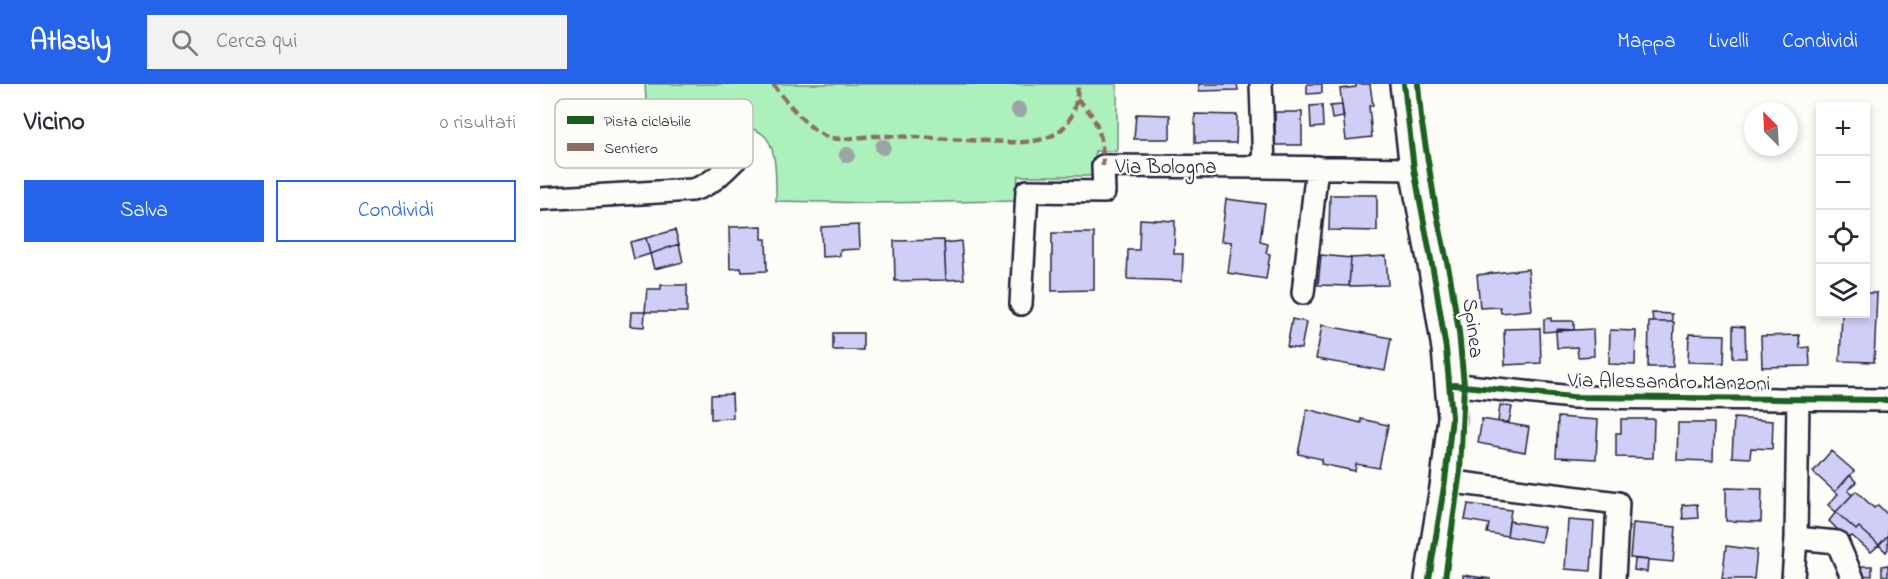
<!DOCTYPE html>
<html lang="it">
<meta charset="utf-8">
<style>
body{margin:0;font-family:"Indie Flower",sans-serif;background:#f2f2f3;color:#2b2b33}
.controls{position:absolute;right:18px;top:18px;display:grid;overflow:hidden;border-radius:0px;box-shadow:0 3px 9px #0003}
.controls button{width:54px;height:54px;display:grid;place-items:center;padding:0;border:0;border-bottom:2px solid #e1e1e2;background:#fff;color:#2b2b33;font:30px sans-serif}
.compass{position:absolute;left:1204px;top:18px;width:54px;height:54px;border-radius:50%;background:#fff;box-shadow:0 3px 9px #0003;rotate:336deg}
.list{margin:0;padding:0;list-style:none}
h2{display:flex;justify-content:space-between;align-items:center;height:78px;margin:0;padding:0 24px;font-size:26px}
h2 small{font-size:20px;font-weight:400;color:#7c7c81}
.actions{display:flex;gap:12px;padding:18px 24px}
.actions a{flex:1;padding:14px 0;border:2px solid #2563eb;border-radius:0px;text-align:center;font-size:21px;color:#2563eb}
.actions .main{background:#2563eb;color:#fff}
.icon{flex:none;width:33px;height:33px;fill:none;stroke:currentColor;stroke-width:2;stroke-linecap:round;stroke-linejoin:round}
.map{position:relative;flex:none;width:1348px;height:495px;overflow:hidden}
header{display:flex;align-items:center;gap:36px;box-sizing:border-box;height:84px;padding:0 30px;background:#2563eb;color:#fff}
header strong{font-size:28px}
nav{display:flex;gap:33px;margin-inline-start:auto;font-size:21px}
.search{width:420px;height:54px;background:#f2f2f3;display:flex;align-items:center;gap:15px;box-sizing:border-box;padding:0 21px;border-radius:0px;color:#7c7c81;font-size:22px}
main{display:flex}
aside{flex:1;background:#fff}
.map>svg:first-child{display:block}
</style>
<header>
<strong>Atlasly</strong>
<div class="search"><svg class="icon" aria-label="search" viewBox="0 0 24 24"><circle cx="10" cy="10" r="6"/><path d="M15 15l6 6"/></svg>Cerca qui</div>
<nav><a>Mappa</a><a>Livelli</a><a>Condividi</a></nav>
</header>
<main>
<aside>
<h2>Vicino<small>0 risultati</small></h2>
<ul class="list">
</ul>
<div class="actions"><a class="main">Salva</a><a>Condividi</a></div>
</aside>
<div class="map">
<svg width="1348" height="495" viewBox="0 0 1348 495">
<rect width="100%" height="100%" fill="#fdfcf7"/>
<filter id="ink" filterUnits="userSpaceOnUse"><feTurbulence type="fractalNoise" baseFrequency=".0167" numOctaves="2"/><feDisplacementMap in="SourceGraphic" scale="12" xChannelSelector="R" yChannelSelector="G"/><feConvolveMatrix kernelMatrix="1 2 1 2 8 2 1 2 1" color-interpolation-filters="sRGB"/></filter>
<g filter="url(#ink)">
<!-- green -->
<path fill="#acf0bb" stroke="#67897b" stroke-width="1.5" d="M105 0H577V67H555V92H478L476 117 331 119 236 117C237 41 227 40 155 42V75L110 78Z"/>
<!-- building -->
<path fill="#cfcef6" stroke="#22223b" stroke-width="1.5" d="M659 0H697L698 6 659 7Z
M767 0H782V9L767 10Z
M816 0H830L833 22H829L832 53 806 56 800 5 816 3Z
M782 21 783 43 771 44 770 22Z
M802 21 804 33 792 35 790 22Z
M735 28H762V61H735Z
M596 30 630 31V55H594Z
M655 30 697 31 696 59H655Z
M790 111H837V147L789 146Z
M686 115 725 120 720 158 728 160 726 169 730 170 726 195 688 189 692 158 681 157Z
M600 135 635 137 634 170H643L642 197 587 195 588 166H599Z
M319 141 320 165 300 166V172L282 173 281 143Z
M222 142V155H226L227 187 202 188 201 184 190 185 189 143Z
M135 146 139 160 110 170 106 154Z
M512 149H554V206L512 207Z
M106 154 110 170 94 175 90 158Z
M404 156 406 196 355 197 354 157Z
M421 157 424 195 406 196 404 159Z
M139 160 143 178 114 185 110 170Z
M781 171 811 174 809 202 778 201Z
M846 172 848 201 809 202 811 174Z
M988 185 992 226 961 229 960 223 940 224 937 191Z
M121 201H147V228H105L107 205H121Z
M1326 209H1337L1334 278 1300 277 1302 230H1326Z
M91 228H105L104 243 90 242Z
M1112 229 1132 230V238H1113Z
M1011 234V237H1034V246L1016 245V247L1004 248V235Z
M752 235 766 238 761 265 747 263Z
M1109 238H1134L1133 283H1108Z
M782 241 851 254 845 287 776 275Z
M1193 242 1205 243 1206 274H1193Z
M1000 244 1001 279 965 281 964 245Z
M1053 245 1054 272 1038 273 1037 263 1017 264 1016 247Z
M1070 246 1096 247 1095 281 1069 280Z
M293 249H323V266H293Z
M1149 250 1185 251 1184 279 1148 278Z
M1259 251 1260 264 1269 263 1270 282 1222 283 1221 252Z
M192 310 193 334 171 335V311Z
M960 321 972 323 969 338H958Z
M767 325 821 339V335L848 341 839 384 816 380 815 387 781 380 782 375 758 370Z
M1018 333 1058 336 1056 375 1016 373Z
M1194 334 1233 337 1232 365 1211 364 1210 374 1192 373Z
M942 335 989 343 985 368 938 359Z
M1081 335H1114L1113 374 1076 373V349H1081Z
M1138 339H1174L1173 377 1137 376Z
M1291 367 1314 387 1295 408 1273 388Z
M1310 391 1316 398 1308 407 1312 411 1296 428 1288 421 1298 410 1295 408Z
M1186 404 1222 405 1221 438 1186 437Z
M1316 407 1334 424 1338 421 1348 431V451L1339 461 1319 443 1316 446 1296 428Z
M928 420 971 426 967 452 947 449 949 440 925 436Z
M1157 420 1158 434 1143 435 1142 421Z
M1296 428 1316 446 1319 443 1339 461 1331 468 1312 452 1307 455 1289 437Z
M1028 436 1054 438 1051 487 1025 485Z
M969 437 1004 443 1001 458 967 452Z
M1093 439 1136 443 1133 478 1090 474Z
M1348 451V465L1346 468 1339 461Z
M1186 462 1217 466 1214 495H1182Z
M1095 475 1108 476 1107 488 1094 486Z
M1348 481V492H1342V482Z
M1321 482H1332V492L1320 491Z
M923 491 951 495H923Z"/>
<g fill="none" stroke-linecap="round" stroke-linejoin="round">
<!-- minor casing -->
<g stroke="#22223b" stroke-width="26">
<path id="minor" d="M721 0 724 83 874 85
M0 115 152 106C171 101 183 88 196 75
M763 209 777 83
M481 220 487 107 564 108 563 82 724 83
M909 300 1032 313 1348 316
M905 397 1078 419 1074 495
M1256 454 1297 458 1313 495
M1253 495 1256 454 1258 315"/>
</g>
<!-- tertiary casing -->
<g stroke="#22223b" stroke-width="32">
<path id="tertiary" d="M864 0 874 85 896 202 906 265 912 333 905 397 889 495"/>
</g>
<!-- minor -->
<use href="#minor" stroke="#fdfcf7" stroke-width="21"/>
<!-- tertiary -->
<use href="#tertiary" stroke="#fdfcf7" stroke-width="27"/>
<!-- quiet -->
<path stroke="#8d6e63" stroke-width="4.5" stroke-dasharray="9 4.5" stroke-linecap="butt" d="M233 0C244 15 268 45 285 52 302 59 322 51 339 52 376 52 413 56 450 57 470 58 494 61 513 51 533 41 537 20 538 0
M537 15C559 33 563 55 563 82"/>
<!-- cycleway casing -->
<g stroke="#fdfcf7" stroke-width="10">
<path id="cycleway" d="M864 0 874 85 896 202 906 265 912 333 905 397 889 495
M878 0 881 34 896 126 910 192 919 248 924 301 920 387 905 495
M914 301 1032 313 1348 316"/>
</g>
<!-- cycleway -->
<use href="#cycleway" stroke="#1b5e20" stroke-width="6"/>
</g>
<!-- trees -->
<g fill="#9ba6a4">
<circle cx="479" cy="26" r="8"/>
<circle cx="343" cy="63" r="8"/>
<circle cx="307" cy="71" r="8"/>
</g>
</g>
<g text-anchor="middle" stroke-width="4.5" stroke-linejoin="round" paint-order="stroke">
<!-- street labels -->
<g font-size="21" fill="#22223b" stroke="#fdfcf7">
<text x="626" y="89">Via Bologna</text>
<text transform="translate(934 244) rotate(83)" y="7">Spinea</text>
<text transform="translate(1129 297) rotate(1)" y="7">Via Alessandro Manzoni</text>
</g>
</g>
<!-- legend -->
<rect x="15" y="15" width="198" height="69" rx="9" fill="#fdfcf7" stroke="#bbbbbf" stroke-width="1.5"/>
<rect x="27" y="32" width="27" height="8" fill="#1b5e20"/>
<rect x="27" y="59" width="27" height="8" fill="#8d6e63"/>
<g font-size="16" fill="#22223b">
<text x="64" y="42">Pista ciclabile</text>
<text x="64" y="69">Sentiero</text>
</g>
</svg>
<div class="controls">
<button>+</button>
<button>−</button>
<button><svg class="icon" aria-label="locate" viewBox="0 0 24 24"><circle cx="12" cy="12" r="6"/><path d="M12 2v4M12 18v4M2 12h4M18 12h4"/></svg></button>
<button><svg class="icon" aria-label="layers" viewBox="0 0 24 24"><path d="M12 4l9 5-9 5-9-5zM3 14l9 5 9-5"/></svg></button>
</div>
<svg class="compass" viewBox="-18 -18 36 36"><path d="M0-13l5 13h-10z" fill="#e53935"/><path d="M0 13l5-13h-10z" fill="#7c7c81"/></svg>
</div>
</main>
